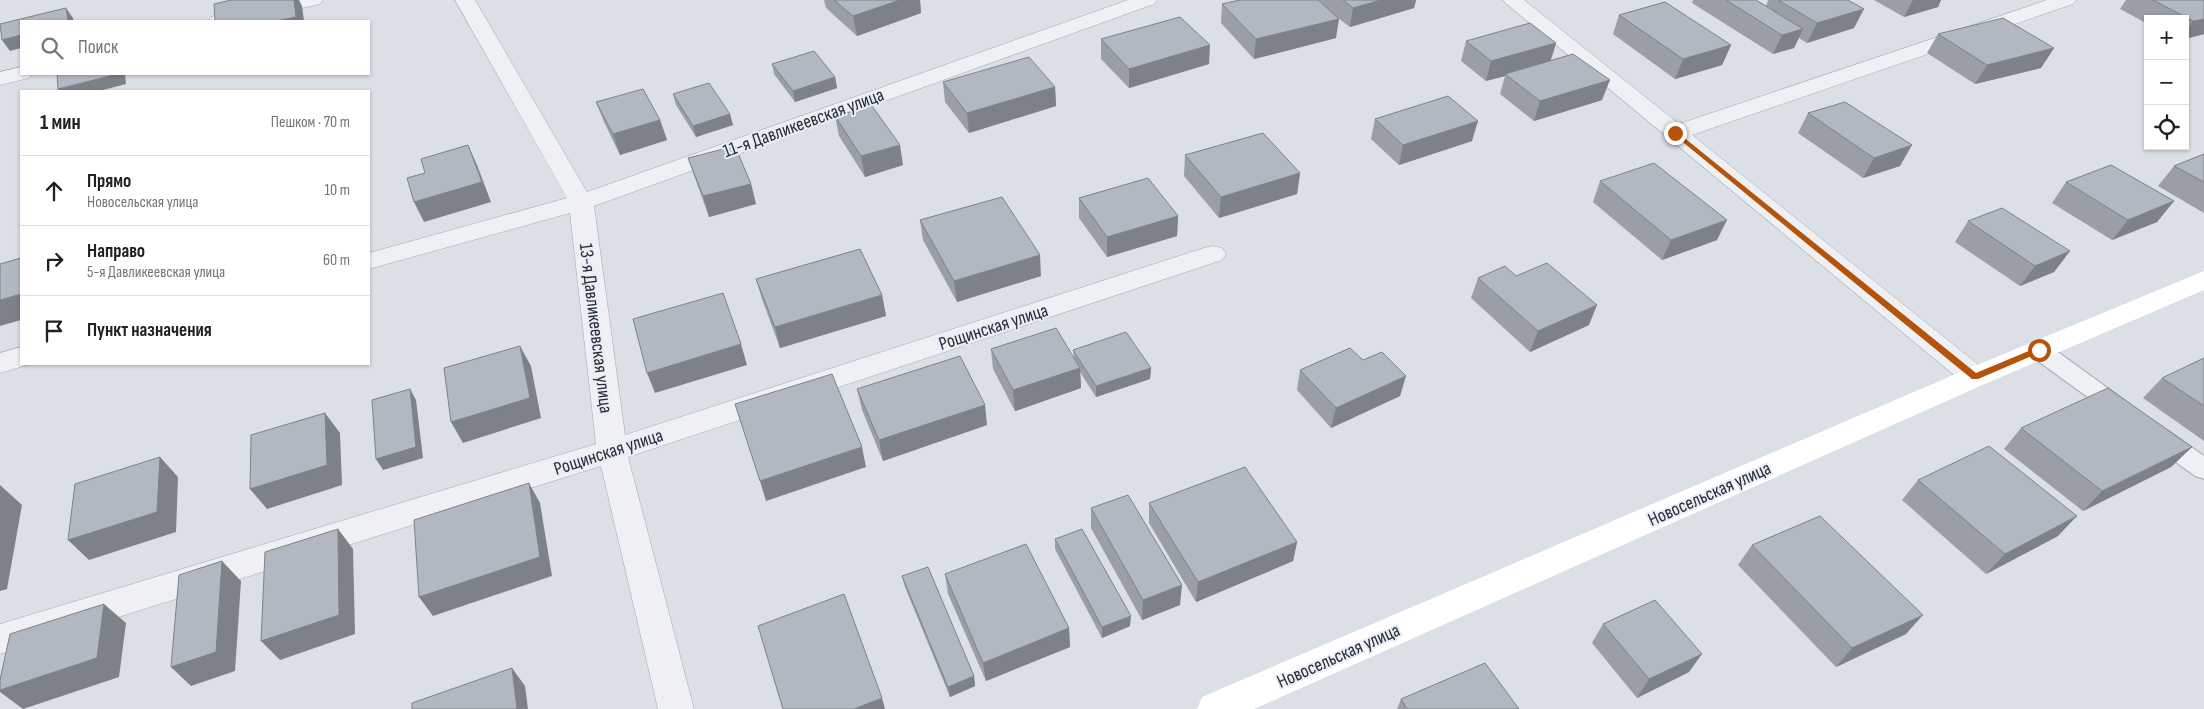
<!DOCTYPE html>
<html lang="ru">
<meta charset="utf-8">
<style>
body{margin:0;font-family:"Sofia Sans Condensed",sans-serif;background:#f6f6f6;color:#202124}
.controls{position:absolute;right:15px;top:15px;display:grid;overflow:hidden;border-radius:0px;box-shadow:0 1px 4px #0004}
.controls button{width:45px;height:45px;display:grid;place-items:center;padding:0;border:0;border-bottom:1px solid #e0e0e0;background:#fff;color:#202124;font:25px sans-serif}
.stop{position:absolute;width:15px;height:15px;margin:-11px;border:4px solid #b45309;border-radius:50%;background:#fff}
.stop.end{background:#b45309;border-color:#fff;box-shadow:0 1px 5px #0008}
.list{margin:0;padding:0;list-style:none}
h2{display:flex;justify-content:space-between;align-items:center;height:65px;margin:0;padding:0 20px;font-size:21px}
h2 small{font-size:16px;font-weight:400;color:#757577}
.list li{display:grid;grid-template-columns:32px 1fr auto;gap:15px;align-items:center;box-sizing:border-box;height:70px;padding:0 20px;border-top:1px solid #e0e0e0}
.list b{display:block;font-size:19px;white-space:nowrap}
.list p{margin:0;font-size:16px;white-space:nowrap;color:#757577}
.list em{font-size:16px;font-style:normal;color:#757577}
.icon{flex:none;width:28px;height:28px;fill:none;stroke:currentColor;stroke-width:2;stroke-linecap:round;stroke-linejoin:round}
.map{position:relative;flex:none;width:2204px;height:709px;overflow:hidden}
.search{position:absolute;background:#fff;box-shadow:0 1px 4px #0004;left:20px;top:20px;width:350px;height:55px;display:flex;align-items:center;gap:12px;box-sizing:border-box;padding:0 18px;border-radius:0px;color:#757577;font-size:19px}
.panel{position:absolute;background:#fff;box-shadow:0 1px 4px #0004;left:20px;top:90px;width:350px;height:275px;border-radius:0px}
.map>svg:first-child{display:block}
</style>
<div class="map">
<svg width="2204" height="709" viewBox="0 0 2204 709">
<rect width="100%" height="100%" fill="#dbdfe6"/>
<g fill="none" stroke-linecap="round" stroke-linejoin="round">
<!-- lane casing -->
<g stroke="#a1a6b0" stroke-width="2">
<path id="lane" d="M2039 342 2047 344 2131 405 2135 411 2131 417 2123 420 2115 417 2031 356 2028 350 2031 344Z
M2159 428 2167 430 2204 456V479L2195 476 2151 444 2147 437 2151 430Z"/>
</g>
<!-- street casing -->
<g stroke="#a1a6b0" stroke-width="1">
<path id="street" d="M286 0H323L320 4 244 21H208L211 17Z
M455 0H475L587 192 1128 0H1157L1154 4 594 206 625 435 1204 248 1213 246 1222 248 1226 254 1222 260 628 457 694 709H658L601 466 0 654V624L596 444 570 213 369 269V253L567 198Z
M1502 0H1524L1679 124 2047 0H2076L2073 4 1692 135 1985 370 1989 377 1985 384 1975 387 1965 384Z
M21 67V74H31L29 78 0 85V72Z
M21 347V364H31L0 373V353Z"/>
</g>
<!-- lane -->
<use href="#lane" fill="#eef0f4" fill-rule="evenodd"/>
<!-- street -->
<use href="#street" fill="#eef0f4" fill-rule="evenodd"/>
<!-- secondary -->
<path fill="#fff" fill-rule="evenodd" d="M2204 271V290L1985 384 1254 709H1197L1202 697 1965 370Z"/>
</g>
<!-- wall -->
<path fill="#999ea7" d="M824 0H920L921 13 857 36 826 8Z
M1240 0H1416L1414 8 1350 27 1334 15 1336 38 1254 59 1221 23 1222 4Z
M1693 0H1756L1766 6 1768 0H1848L1854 28 1807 43 1799 38 1794 48 1773 54 1692 3Z
M1874 0H1941L1938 7 1904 17Z
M2126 0H2204V34L2185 39V19H2148V24L2120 9Z
M1619 15 1731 45 1722 65 1675 79 1613 34Z
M1938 34 2054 48 2041 68 1975 84 1927 53Z
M1101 39 1209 64 1129 88 1101 59Z
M1466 41 1556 43 1551 60 1602 100 1534 121 1500 94 1505 76 1486 81 1461 61Z
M772 64 835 77 837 88 795 102 774 74Z
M943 82 1055 87 1056 106 969 133 945 102Z
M673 94 730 114 733 125 696 137 676 105Z
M596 102 660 120 667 140 620 155 604 122Z
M1808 113 1900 166 1863 178 1798 133Z
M835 116 903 165 865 177 839 136Z
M1375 119 1472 141 1399 165 1371 139Z
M2204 154V213L2158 186 2174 166Z
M1185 155 1300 173 1297 194 1219 218 1184 176Z
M688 158 751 184 756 204 709 217 695 178Z
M1600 181 1717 240 1662 260 1593 202Z
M2066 182 2174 201 2157 222 2112 240 2052 203Z
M1079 198 1178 216 1177 236 1107 257 1079 218Z
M920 220 1041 276 957 302 923 240Z
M1968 221 2070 251 2054 272 2020 286 1955 242Z
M1516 276 1589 325 1530 352 1471 298 1478 278Z
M756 279 882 295 886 316 780 348 762 299Z
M991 349 1074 357 1073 350 1151 368 1150 379 1096 397 1080 372 1081 388 1015 411 993 369Z
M2204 358V441L2143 398 2162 378Z
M1300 370 1400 396 1331 428 1297 390Z
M857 389 987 425 883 461 862 410Z
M2021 428 2192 447 2171 467 2083 511 2004 449Z
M1918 480 2058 536 1986 574 1902 500Z
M1149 503 1297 542 1293 561 1196 602 1149 523Z
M1091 508 1180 605 1142 620 1091 528Z
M1055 539 1130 626 1102 638 1055 549Z
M1752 545 1906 634 1836 667 1738 565Z
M945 574 1069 628 1070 647 986 681 948 594Z
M902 576 974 676 975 686 950 697 905 587Z
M1603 624 1689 672 1637 698 1592 643Z
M1401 699 1519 709H1397Z"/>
<!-- shaded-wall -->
<path fill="#7d8188" d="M294 0H299L302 6 304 21H276Z
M900 0H920L921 13 857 36 853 16Z
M1381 0H1416L1414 8 1350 27 1353 8Z
M1913 0H1941L1938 7 1904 17Z
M66 8 73 18V21H68Z
M1864 9 1854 28 1807 43 1817 23Z
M1339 19 1336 38 1254 59 1256 39Z
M2204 19V34L2185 39V32L2193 21Z
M1803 29 1794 48 1773 54 1782 35Z
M21 35V48L10 51 2 40Z
M1556 43 1550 62 1505 74V76L1486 81 1491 61Z
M1210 45 1209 64 1129 88V69Z
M1731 45 1722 65 1675 79 1683 59Z
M2054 48 2041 68 1975 84 1987 65Z
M118 74H125L126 84 99 91H59L58 89Z
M835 77 837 88 795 102 793 91Z
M1610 80 1602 100 1534 121 1540 101Z
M1055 87 1056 106 969 133 967 113Z
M730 114 733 125 696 137 693 126Z
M660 120 667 140 620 155 613 134Z
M1478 121 1472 141 1399 165 1403 145Z
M468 145 477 165 491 202 424 222 414 202Z
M900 145 903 165 865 177 861 156Z
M1912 145 1900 166 1863 178 1874 158Z
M1300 173 1297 194 1219 218 1221 197Z
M751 184 756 204 709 217 703 196Z
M2174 201 2157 222 2112 240 2128 220Z
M1178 216 1177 236 1107 257V237Z
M1727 220 1717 240 1662 260 1671 240Z
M2070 251 2054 272 2020 286 2035 266Z
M1040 255 1041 276 957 302 954 281Z
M21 294V320L0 326V300Z
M882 295 886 316 780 348 775 327Z
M1597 305 1589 325 1530 352 1538 331Z
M741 344 747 365 655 393 647 373Z
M520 346 531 366 541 418 463 443 451 422Z
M1080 368 1081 388 1015 411 1013 390Z
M1151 368 1150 379 1096 397V386Z
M1406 376 1400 396 1331 428 1336 408Z
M410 389 416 400 423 458 383 470 376 459Z
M985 405 987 425 883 461 879 440Z
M325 413 340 433 342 485 267 509 250 489Z
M862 447 866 467 766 501 760 481Z
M2192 447 2171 467 2083 511 2102 491Z
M160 457 178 477 176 532 89 560 68 540Z
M529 483 540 503 552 576 433 616 419 597Z
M0 485 22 505 7 589 0 591Z
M2077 516 2058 536 1986 574 2005 554Z
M338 529 353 549 355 634 280 660 261 641Z
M1297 542 1293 561 1196 602 1198 582Z
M222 561 241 581 235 671 191 686 171 667Z
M1182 585 1180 605 1142 620 1143 600Z
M104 604 126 623 119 677 23 709 0 692V690Z
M1923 615 1906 634 1836 667 1852 648Z
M1131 616 1130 626 1102 638V627Z
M1069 628 1070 647 986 681 983 663Z
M1702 654 1689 672 1637 698 1649 679Z
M512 668 525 686 528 709H517Z
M974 676 975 686 950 697 948 687Z
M882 698 885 709H854Z"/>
<!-- building -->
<path fill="#b2b8c2" stroke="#7d8188" d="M231 0H294L296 17 276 21H215L214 4Z
M834 0H900L853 16Z
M1240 0H1318L1339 19 1256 39 1222 4Z
M1343 0H1381L1353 8Z
M1726 0H1756L1803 29 1782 35Z
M1778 0H1848L1864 9 1817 23Z
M2153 0H2204V19L2193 21Z
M1665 2 1731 45 1683 59 1619 15Z
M66 8 68 21H21V35L2 40 0 24Z
M1180 17 1210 45 1129 69 1101 39Z
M2003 18 2054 48 1987 65 1938 34Z
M1530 23 1556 43 1491 61 1466 41Z
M814 51 835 77 793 91 772 64Z
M1573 54 1610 80 1540 101 1505 74Z
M1029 57 1055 87 967 113 943 82Z
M57 74H118L58 89Z
M709 83 730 114 693 126 673 94Z
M643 89 660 120 613 134 596 102Z
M1448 96 1478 121 1403 145 1375 119Z
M1845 102 1912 145 1874 158 1808 113Z
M872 106 900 145 861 156 835 116Z
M1263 133 1300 173 1221 197 1185 155Z
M468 145 482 182 414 202 407 178 425 173 421 159Z
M735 146 751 184 703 196 688 158Z
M2204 154V182L2174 166Z
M1654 163 1727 220 1671 240 1600 181Z
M2111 165 2174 201 2128 220 2066 182Z
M1148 178 1178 216 1107 237 1079 198Z
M1002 197 1040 255 954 281 920 220Z
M2002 208 2070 251 2035 266 1968 221Z
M860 249 882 295 775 327 756 279Z
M21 258V294L0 300V264Z
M1547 263 1597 305 1538 331 1478 278 1505 266 1516 276Z
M723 293 741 344 647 373 633 319Z
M1056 328 1080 368 1013 390 991 349Z
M1126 332 1151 368 1096 386 1073 350Z
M520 346 530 398 451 422 444 368Z
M1350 348 1363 360 1382 352 1406 376 1336 408 1300 370Z
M960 356 985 405 879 440 857 389Z
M2204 358V406L2162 378Z
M832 374 862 447 760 481 735 404Z
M2108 388 2192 447 2102 491 2021 428Z
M410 389 416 447 376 459 372 400Z
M325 413 327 465 250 489 251 435Z
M1989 446 2077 516 2005 554 1918 480Z
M160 457 157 512 68 540 75 484Z
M1245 467 1297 542 1198 582 1149 503Z
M529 483 540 557 419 597 414 520Z
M1128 495 1182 585 1143 600 1091 508Z
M1820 516 1923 615 1852 648 1752 545Z
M338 529 339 615 261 641 265 552Z
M1082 529 1131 616 1102 627 1055 539Z
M1026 544 1069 628 983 663 945 574Z
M222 561 216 652 171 667 179 575Z
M928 567 974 676 948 687 902 576Z
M844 594 882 698 854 709H783L758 626Z
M1655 600 1702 654 1649 679 1603 624Z
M104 604 97 658 0 690V680L10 634Z
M1485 663 1519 709H1407L1401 699Z
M512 668 517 709H412V703Z"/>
<!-- route -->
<path fill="#b45309" d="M1673 132H1677L1976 373 2036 348H2041V352L1978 379H1972L1673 134Z"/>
<g text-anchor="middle" stroke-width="4" stroke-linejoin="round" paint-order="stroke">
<!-- street labels -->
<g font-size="19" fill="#252c3c" stroke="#eaeef4">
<text transform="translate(803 122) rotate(-20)" y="7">11-я Давликеевская улица</text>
<text transform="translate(993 326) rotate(-18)" y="7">Рощинская улица</text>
<text transform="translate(597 328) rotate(83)" y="7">13-я Давликеевская улица</text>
<text transform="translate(608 451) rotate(-18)" y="7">Рощинская улица</text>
<text transform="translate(1709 493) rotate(-24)" y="7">Новосельская улица</text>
<text transform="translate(1338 655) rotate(-24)" y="7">Новосельская улица</text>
</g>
</g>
</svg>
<div class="controls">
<button>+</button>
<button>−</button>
<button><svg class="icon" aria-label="locate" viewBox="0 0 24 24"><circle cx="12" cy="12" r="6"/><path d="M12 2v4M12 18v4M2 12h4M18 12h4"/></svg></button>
</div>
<div class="stop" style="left:2039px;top:350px"></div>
<div class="stop end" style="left:1675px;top:133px"></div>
<div class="search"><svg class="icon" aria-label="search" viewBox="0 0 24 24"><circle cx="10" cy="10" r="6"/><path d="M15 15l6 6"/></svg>Поиск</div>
<section class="panel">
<h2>1 мин<small>Пешком · 70 m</small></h2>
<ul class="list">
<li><svg class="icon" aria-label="ahead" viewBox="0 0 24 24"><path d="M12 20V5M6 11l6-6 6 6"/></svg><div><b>Прямо</b><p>Новосельская улица</p></div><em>10 m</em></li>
<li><svg class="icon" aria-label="right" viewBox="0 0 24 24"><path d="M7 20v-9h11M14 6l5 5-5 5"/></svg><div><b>Направо</b><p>5-я Давликеевская улица</p></div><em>60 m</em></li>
<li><svg class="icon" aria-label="arrive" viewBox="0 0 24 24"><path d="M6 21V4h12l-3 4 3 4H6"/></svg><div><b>Пункт назначения</b></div></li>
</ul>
</section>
</div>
